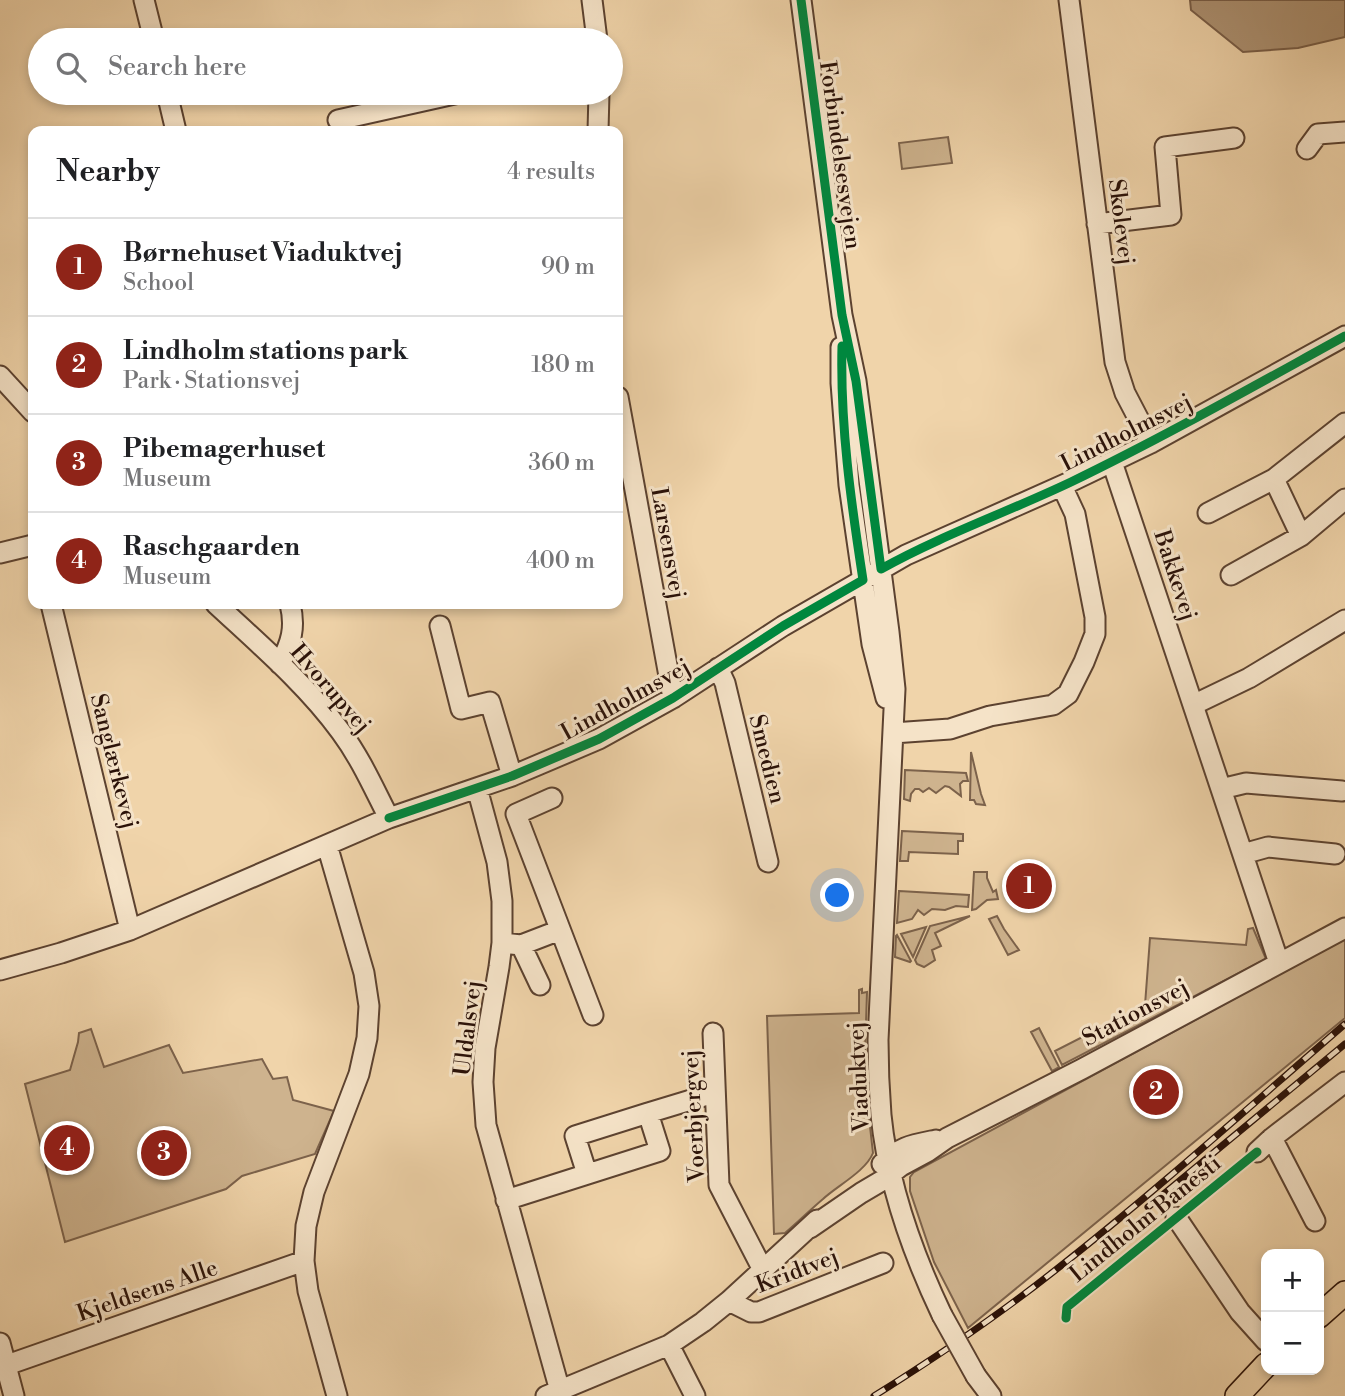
<!DOCTYPE html>
<meta charset="utf-8">
<style>
body{margin:0;font-family:"Libre Bodoni",serif;background:#f6f6f6;color:#202124}
.controls{position:absolute;right:21px;bottom:21px;display:grid;overflow:hidden;border-radius:14px;box-shadow:0 4px 10px #0003}
.controls button{width:63px;height:63px;display:grid;place-items:center;padding:0;border:0;border-bottom:2px solid #e0e0e0;background:#fff;color:#202124;font:35px sans-serif}
.you{position:absolute;left:838px;top:896px;width:24px;height:24px;margin:-18px;border:5px solid #fff;border-radius:50%;background:#1a73e8;box-shadow:0 0 0 10px #1a73e833}
.badge{display:grid;place-items:center;width:46px;height:46px;border-radius:50%;background:#8f2418;color:#fff;font-size:23px;font-weight:700}
.pin{position:absolute;translate:-50% -50%;border:4px solid #fff;box-shadow:0 2px 7px #0006}
.list{margin:0;padding:0;list-style:none}
h2{display:flex;justify-content:space-between;align-items:center;height:91px;margin:0;padding:0 28px;font-size:30px}
h2 small{font-size:23px;font-weight:400;color:#757577}
.list li{display:grid;grid-template-columns:46px 1fr auto;gap:21px;align-items:center;box-sizing:border-box;height:98px;padding:0 28px;border-top:2px solid #e0e0e0}
.list b{display:block;font-size:26px;white-space:nowrap}
.list p{margin:0;font-size:23px;white-space:nowrap;color:#757577}
.list em{font-size:23px;font-style:normal;color:#757577}
.icon{flex:none;width:38px;height:38px;fill:none;stroke:currentColor;stroke-width:2;stroke-linecap:round;stroke-linejoin:round}
.map{position:relative;flex:none;width:1345px;height:1396px;overflow:hidden}
.search{position:absolute;background:#fff;box-shadow:0 4px 10px #0003;left:28px;top:28px;width:595px;height:77px;display:flex;align-items:center;gap:18px;box-sizing:border-box;padding:0 24px;border-radius:38px;color:#757577;font-size:26px}
.panel{position:absolute;background:#fff;box-shadow:0 4px 10px #0003;left:28px;top:126px;width:595px;height:483px;border-radius:14px}
.map>svg:first-child{display:block}
</style>
<div class="map">
<svg width="1345" height="1396" viewBox="0 0 1345 1396">
<rect width="100%" height="100%" fill="#f0d4aa"/>
<filter id="stains"><feTurbulence type="fractalNoise" baseFrequency=".00286" numOctaves="4"/><feColorMatrix values="0 0 0 0 .2 0 0 0 0 .09 0 0 0 0 .02 0 0 0 .5 -.17"/></filter>
<radialGradient id="worn" r=".72"><stop offset=".6" stop-color="#630" stop-opacity="0"/><stop offset="1" stop-color="#630" stop-opacity=".3"/></radialGradient>
<!-- green -->
<path fill="#ceb38e" stroke="#7c624b" stroke-width="2" d="M948 137 952 163 902 169 899 143Z
M971 752 981 794 985 805 976 804 974 800H970Z
M905 770 966 773 968 781H963L960 784 961 796 949 787 945 786 936 793 929 788 923 792 919 789H915L911 794 910 801 904 799Z
M902 831 963 834V841H958V854L909 852 908 861H900Z
M974 872H987V878L993 892 996 890 998 899 987 900 976 909 972 910Z
M899 891 969 895 968 907 956 906 945 910 932 909 924 915 918 910 912 919 897 923Z
M970 916 935 933 941 946 932 950 935 960 924 967 917 964 915 960 930 926Z
M997 916 1004 929 1019 950 1008 955 989 919Z
M926 927 913 957 901 934Z
M1253 928 1266 959 1062 1065 1055 1051 1145 1005 1150 938 1246 945 1248 929Z
M897 935 911 961 910 962 895 957 896 936Z
M1345 939V1018L968 1328 934 1262 910 1191V1177L914 1172Z
M862 989V993L867 992 865 1054 868 1109 873 1153C866 1171 837 1186 823 1199 810 1210 798 1222 785 1233L774 1234 767 1016 859 1013V990Z
M1039 1028 1059 1067 1052 1071 1031 1032Z
M91 1029 104 1067 169 1045 183 1073 262 1059 273 1079 287 1077 293 1100 334 1111 315 1154 242 1176 226 1189 65 1242 25 1084 70 1070 78 1042 79 1033Z"/>
<!-- water -->
<path fill="#ad9273" stroke="#795e48" stroke-width="2" d="M1190 0H1345V37L1298 48 1243 52 1191 10Z"/>
<g fill="none" stroke-linecap="round" stroke-linejoin="round">
<!-- minor casing -->
<g stroke="#5c4230" stroke-width="23">
<path id="minor" d="M144 0 154 40
M592 0 597 40
M801 0 842 315 856 381 889 632 895 689 878 1040C878 1065 879 1090 881 1115 888 1185 912 1252 942 1315
M1069 0 1115 362 1125 393 1151 443
M167 93 176 131
M338 120 459 93
M598 131 599 93
M1307 149 1318 134 1345 132
M1097 224 1171 215 1165 147 1234 138
M841 347V383L849 485 872 644 886 698
M0 376 33 412
M618 397 673 698
M1112 462 1279 963
M1274 479 1301 536
M1208 513 1274 479 1345 423
M0 553 33 545
M1231 575 1301 536 1345 499
M51 604 130 930
M216 604C259 644 307 685 341 732 361 759 374 789 389 818
M440 626 461 709 490 702 512 776
M280 664C291 643 296 628 290 604
M718 668 725 683 768 862
M1193 705 1249 678 1345 620
M893 733 950 729 990 716 1053 705 1068 694 1084 662 1095 634V617L1075 514 1062 486
M477 788 497 862 502 901V943L499 967 485 1048 483 1082 486 1125 560 1391
M1221 789 1246 783 1342 791
M552 798 516 814 593 1015
M327 845 364 973 369 1006 367 1038 359 1074 314 1192 306 1226 304 1261 308 1291 337 1396
M1243 854 1268 847 1335 854
M502 943 521 945 560 930
M521 945 540 985
M0 970 61 953 130 930 389 818 512 776 599 739 673 698 783 626 906 555 1070 482 1151 443 1345 336
M713 1033 719 1185 763 1270
M648 1113 714 1093
M1272 1138 1315 1221
M1257 1152 1272 1138 1345 1082
M882 1164C901 1146 911 1145 936 1140
M506 1200 660 1151 648 1113 575 1136 587 1174
M1176 1217 1240 1312 1266 1341
M810 1228 861 1193 883 1180 901 1166 927 1152 947 1138 1082 1069 1345 928
M729 1301 751 1312H759L883 1263
M0 1343 14 1396
M669 1345 695 1396
M7 1365 304 1261
M976 1376 991 1396
M546 1396 669 1345 703 1322 729 1301 817 1220"/>
</g>
<!-- major casing -->
<g stroke="#2a1108" stroke-width="26">
<path id="major" d="M1319 1316 1345 1293
M1237 1396 1266 1365"/>
</g>
<!-- minor -->
<use href="#minor" stroke="#f5e3c8" stroke-width="19"/>
<!-- major -->
<use href="#major" stroke="#f0d4aa" stroke-width="23"/>
<!-- rail casing -->
<g stroke="#2a1108" stroke-width="7">
<path id="rail" d="M1148 1207 1345 1044
M874 1396C935 1358 996 1317 1053 1272 1154 1193 1249 1107 1345 1024"/>
</g>
<!-- rail -->
<use href="#rail" stroke="#f5e3c8" stroke-width="4.5" stroke-dasharray="13" stroke-linecap="butt"/>
<!-- minor-bridge casing -->
<g stroke="#5c4230" stroke-width="23" stroke-linecap="butt">
<path id="minor-bridge" d="M942 1315 976 1376"/>
</g>
<!-- minor-bridge -->
<use href="#minor-bridge" stroke="#f5e3c8" stroke-width="19"/>
<!-- cycleway casing -->
<g stroke="#f5e3c8" stroke-width="13">
<path id="cycleway" d="M801 0 842 315 856 381 881 569C942 535 1008 512 1071 482 1164 437 1254 386 1345 336
M389 818 512 776 599 739 673 698 783 626 863 580C851 502 840 425 842 346
M1066 1318 1067 1307 1257 1152"/>
</g>
<!-- cycleway -->
<use href="#cycleway" stroke="#00873e" stroke-width="9"/>
</g>
<g text-anchor="middle" stroke-width="6" stroke-linejoin="round" paint-order="stroke">
<!-- street labels -->
<g font-size="23" fill="#2a1108" stroke="#f5e3c8">
<text transform="translate(841 155) rotate(82)" y="8">Forbindelsesvejen</text>
<text transform="translate(1122 222) rotate(83)" y="8">Skolevej</text>
<text transform="translate(1126 432) rotate(-27)" y="8">Lindholmsvej</text>
<text transform="translate(669 543) rotate(80)" y="8">Larsensvej</text>
<text transform="translate(1176 575) rotate(72)" y="8">Bakkevej</text>
<text transform="translate(331 688) rotate(49)" y="8">Hvorupvej</text>
<text transform="translate(625 699) rotate(-29)" y="8">Lindholmsvej</text>
<text transform="translate(768 759) rotate(76)" y="8">Smedien</text>
<text transform="translate(115 761) rotate(76)" y="8">Sanglærkevej</text>
<text transform="translate(1135 1012) rotate(-28)" y="8">Stationsvej</text>
<text transform="translate(467 1028) rotate(-83)" y="8">Uldalsvej</text>
<text transform="translate(858 1077) rotate(-93)" y="8">Viaduktvej</text>
<text transform="translate(693 1116) rotate(-93)" y="8">Voerbjergvej</text>
<text transform="translate(1145 1218) rotate(-39)" y="8">Lindholm Banesti</text>
<text transform="translate(797 1270) rotate(-21)" y="8">Kridtvej</text>
<text transform="translate(147 1290) rotate(-19)" y="8">Kjeldsens Alle</text>
</g>
</g>
<rect width="100%" height="100%" filter="url(#stains)"/>
<rect width="100%" height="100%" fill="url(#worn)"/>
</svg>
<div class="controls">
<button>+</button>
<button>−</button>
</div>
<div class="you"></div>
<div class="pin badge" style="left:1029px;top:886px">1</div>
<div class="pin badge" style="left:1156px;top:1092px">2</div>
<div class="pin badge" style="left:164px;top:1153px">3</div>
<div class="pin badge" style="left:67px;top:1148px">4</div>
<div class="search"><svg class="icon" aria-label="search" viewBox="0 0 24 24"><circle cx="10" cy="10" r="6"/><path d="M15 15l6 6"/></svg>Search here</div>
<section class="panel">
<h2>Nearby<small>4 results</small></h2>
<ul class="list">
<li><span class="badge">1</span><div><b>Børnehuset Viaduktvej</b><p>School</p></div><em>90 m</em></li>
<li><span class="badge">2</span><div><b>Lindholm stations park</b><p>Park · Stationsvej</p></div><em>180 m</em></li>
<li><span class="badge">3</span><div><b>Pibemagerhuset</b><p>Museum</p></div><em>360 m</em></li>
<li><span class="badge">4</span><div><b>Raschgaarden</b><p>Museum</p></div><em>400 m</em></li>
</ul>
</section>
</div>
